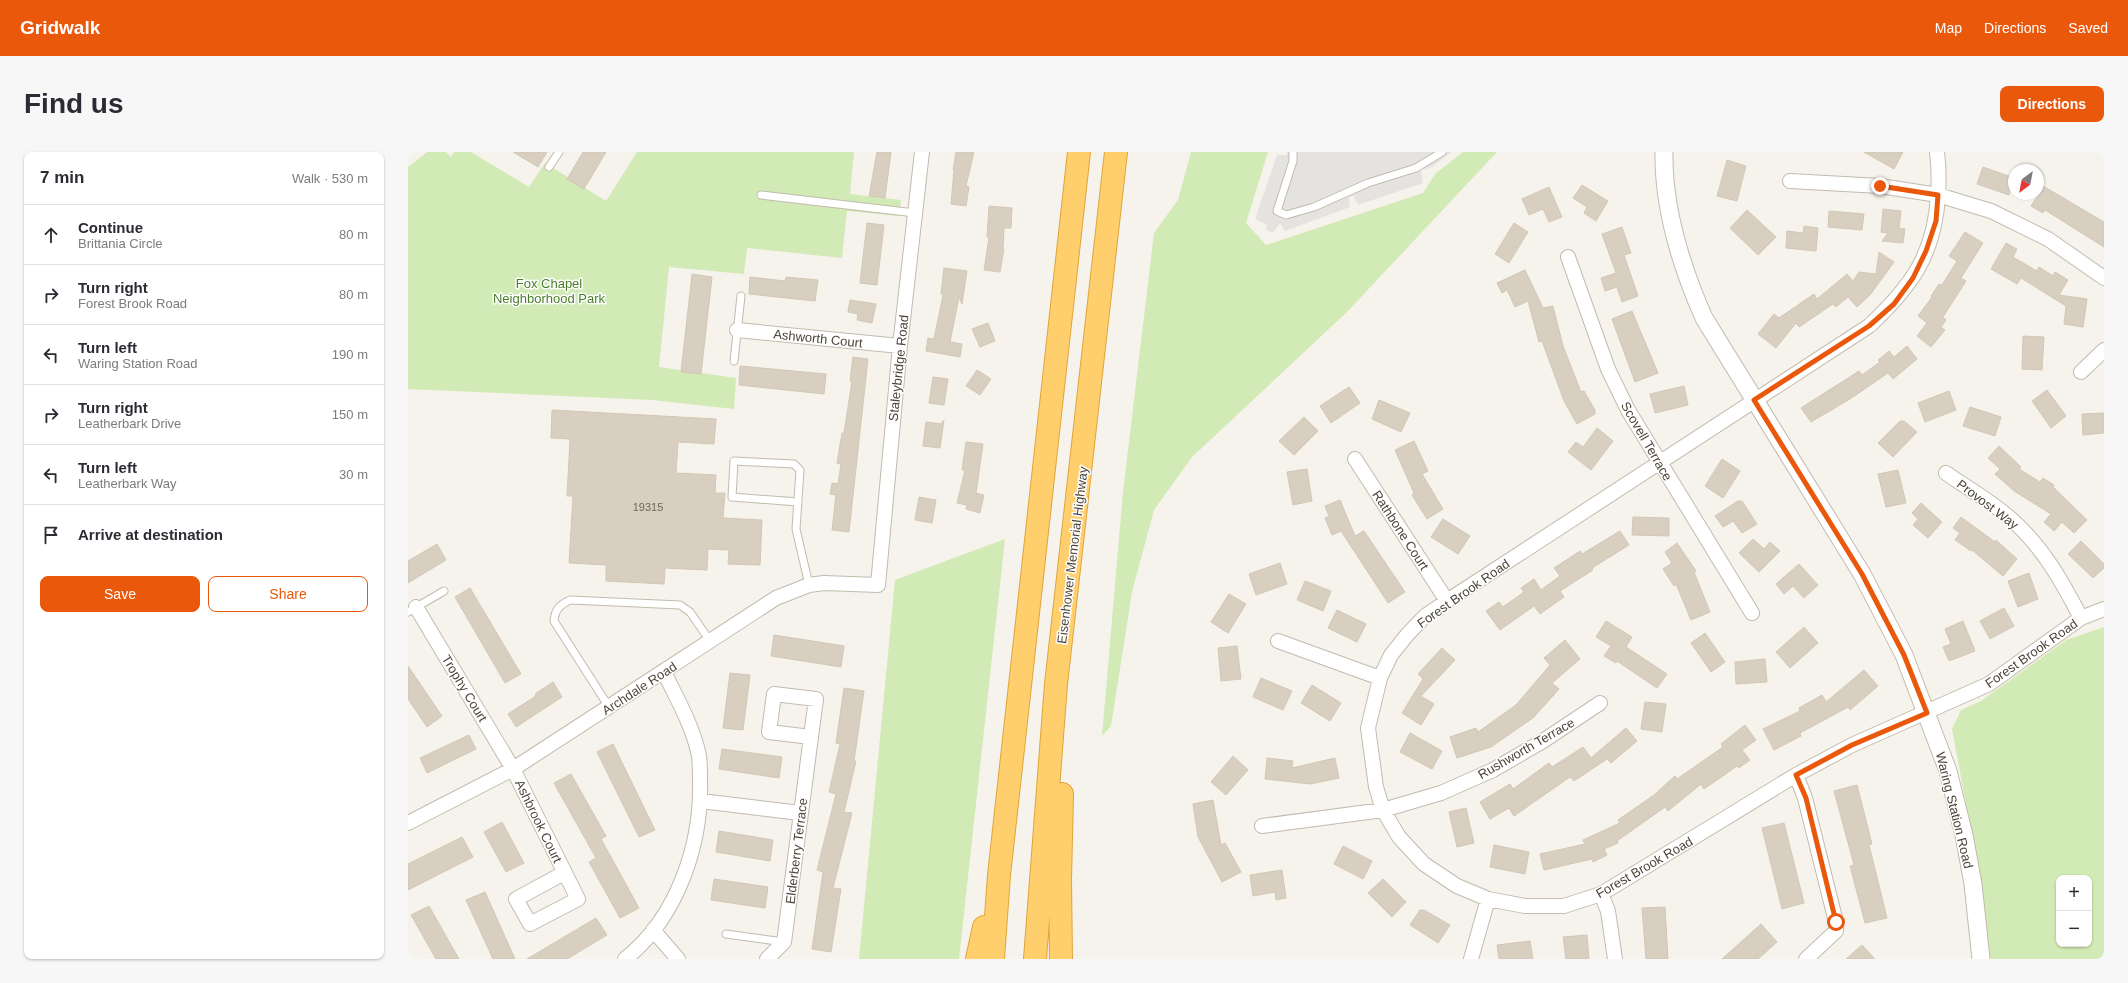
<!DOCTYPE html>
<meta charset="utf-8">
<style>
body{margin:0;font-family:Helvetica,sans-serif;background:#f7f7f7;color:#2b2b33}
.controls{position:absolute;right:12px;bottom:12px;display:grid;overflow:hidden;border-radius:8px;box-shadow:0 1px 3px #0004}
.controls button{width:36px;height:36px;display:grid;place-items:center;padding:0;border:0;border-bottom:1px solid #e1e1e2;background:#fff;color:#2b2b33;font:20px sans-serif}
.compass{position:absolute;left:1600px;top:12px;width:36px;height:36px;border-radius:50%;background:#fff;box-shadow:0 1px 3px #0004;rotate:212deg}
.stop{position:absolute;width:12px;height:12px;margin:-9px;border:3px solid #ea580c;border-radius:50%;background:#fff}
.stop.end{background:#ea580c;border-color:#fff;box-shadow:0 1px 4px #0008}
.list{margin:0;padding:0;list-style:none}
h2{display:flex;justify-content:space-between;align-items:center;height:52px;margin:0;padding:0 16px;font-size:17px}
h2 small{font-size:13px;font-weight:400;color:#7c7c81}
.list li{display:grid;grid-template-columns:26px 1fr auto;gap:12px;align-items:center;box-sizing:border-box;height:60px;padding:0 16px;border-top:1px solid #e1e1e2}
.list b{display:block;font-size:15px;white-space:nowrap}
.list p{margin:0;font-size:13px;white-space:nowrap;color:#7c7c81}
.list em{font-size:13px;font-style:normal;color:#7c7c81}
.actions{display:flex;gap:8px;padding:12px 16px}
.actions a{flex:1;padding:9px 0;border:1px solid #ea580c;border-radius:8px;text-align:center;font-size:14px;color:#ea580c}
.actions .main{background:#ea580c;color:#fff}
.icon{flex:none;width:22px;height:22px;fill:none;stroke:currentColor;stroke-width:2;stroke-linecap:round;stroke-linejoin:round}
.map{position:relative;flex:none;width:1696px;height:807px;overflow:hidden;border-radius:8px}
header{display:flex;align-items:center;gap:24px;box-sizing:border-box;height:56px;padding:0 20px;background:#ea580c;color:#fff}
header strong{font-size:19px}
nav{display:flex;gap:22px;margin-inline-start:auto;font-size:14px}
.intro{display:flex;align-items:center;justify-content:space-between;box-sizing:border-box;height:96px;padding:0 24px}
h1{margin:0;font-size:28px}
.button{padding:10px 18px;border-radius:8px;background:#ea580c;color:#fff;font-size:14px;font-weight:700}
main{display:flex;gap:24px;padding:0 24px}
aside{flex:1;background:#fff;border-radius:8px;box-shadow:0 1px 3px #0004}
.map>svg:first-child{display:block}
</style>
<header>
<strong>Gridwalk</strong>
<nav><a>Map</a><a>Directions</a><a>Saved</a></nav>
</header>
<div class="intro"><h1>Find us</h1><a class="button">Directions</a></div>
<main>
<aside>
<h2>7 min<small>Walk · 530 m</small></h2>
<ul class="list">
<li><svg class="icon" aria-label="ahead" viewBox="0 0 24 24"><path d="M12 20V5M6 11l6-6 6 6"/></svg><div><b>Continue</b><p>Brittania Circle</p></div><em>80 m</em></li>
<li><svg class="icon" aria-label="right" viewBox="0 0 24 24"><path d="M7 20v-9h11M14 6l5 5-5 5"/></svg><div><b>Turn right</b><p>Forest Brook Road</p></div><em>80 m</em></li>
<li><svg class="icon" aria-label="left" viewBox="0 0 24 24"><path d="M17 20v-9H6M10 6l-5 5 5 5"/></svg><div><b>Turn left</b><p>Waring Station Road</p></div><em>190 m</em></li>
<li><svg class="icon" aria-label="right" viewBox="0 0 24 24"><path d="M7 20v-9h11M14 6l5 5-5 5"/></svg><div><b>Turn right</b><p>Leatherbark Drive</p></div><em>150 m</em></li>
<li><svg class="icon" aria-label="left" viewBox="0 0 24 24"><path d="M17 20v-9H6M10 6l-5 5 5 5"/></svg><div><b>Turn left</b><p>Leatherbark Way</p></div><em>30 m</em></li>
<li><svg class="icon" aria-label="arrive" viewBox="0 0 24 24"><path d="M6 21V4h12l-3 4 3 4H6"/></svg><div><b>Arrive at destination</b></div></li>
</ul>
<div class="actions"><a class="main">Save</a><a>Share</a></div>
</aside>
<div class="map">
<svg width="1696" height="807" viewBox="0 0 1696 807">
<rect width="100%" height="100%" fill="#f6f3ec"/>
<!-- green -->
<path fill="#d2eab5" fill-rule="evenodd" d="M19 0H38L43 5 46 0H63L121 35 137 11 198 49 229 0H446L442 42 493 48 491 64 439 59 434 106 339 96 336 122 261 115 251 215 328 226 326 257 244 248 0 237V15Z
M783 0H860L838 71 858 93 1015 41 1027 22 1055 0H1089L939 160 784 305 746 358 724 440 703 574 694 584 715 340 746 81 770 48Z
M597 387 551 807H451L487 428Z
M1696 475V807H1582L1568 706 1544 577 1553 558 1573 549 1658 488ZM1651 726H1681V792H1651Z"/>
<!-- parking -->
<path fill="#e5e3e0" d="M879 0H1044L1024 15 1013 18 1015 31 950 53 946 44 941 45 942 55 877 79 872 71 865 81 858 78 859 73 847 67 869 3H879Z"/>
<!-- building -->
<path fill="#d8cfc1" stroke="#d3c7b4" d="M105 0H139L130 15Z
M175 0H198L176 37 159 27Z
M469 0H483L477 46 461 44Z
M548 0H566L558 34 561 35 558 54 543 52 546 18H545Z
M1456 0H1495L1486 17Z
M1319 8 1338 14 1329 49 1309 44Z
M1575 15 1606 26 1601 43 1569 32Z
M1630 31 1696 70V95L1637 58 1635 61 1623 54 1630 43Z
M1174 33 1200 49 1188 69 1176 61 1179 55 1165 46Z
M1141 35 1154 65 1141 70 1135 57 1121 63 1114 47Z
M581 54 604 56 603 76H596L595 97H596L592 120 576 118 581 86 579 85Z
M1475 57 1493 59 1491 76 1497 77 1495 91 1474 89 1480 81 1473 80Z
M1339 58 1368 85 1350 103 1322 76Z
M1421 59 1456 62 1454 78 1420 75Z
M459 71 476 73 469 133 452 131Z
M1106 71 1120 80 1101 111 1087 102Z
M1396 74 1410 76 1408 99 1378 96 1379 79 1395 81Z
M1214 75 1223 101 1216 103 1230 144 1214 150 1209 135 1197 139 1193 126 1208 121 1194 82Z
M1557 80 1575 91 1553 126 1558 129 1535 165 1538 168 1533 175 1537 178 1523 195 1509 184 1519 171 1510 164 1524 145 1523 144 1531 132 1534 133 1549 109 1541 104Z
M1598 91 1609 97 1605 105 1629 119 1631 115 1645 124 1647 120 1660 128 1651 143 1679 147 1675 175 1656 172 1658 154 1613 126 1609 132 1583 117Z
M1471 100 1486 110 1462 143 1449 155 1440 145 1428 155 1425 152 1391 175 1388 171 1368 196 1350 182 1366 162 1371 166 1406 142 1409 147 1439 122 1445 129 1451 120 1468 122Z
M536 116 559 119 554 152 551 145 542 190 554 192 552 205 518 199 520 186 526 187 535 143 533 142Z
M1117 118 1135 156 1145 154 1155 194 1173 240 1176 239 1187 258V262L1169 272 1156 249 1134 189 1131 190 1120 149 1107 155 1099 138 1094 141 1089 131Z
M284 122 304 125 293 222 273 220Z
M342 125 377 129 378 125 410 128 407 149 341 142Z
M442 148 468 152 464 171 449 168 450 162 440 160Z
M1224 159 1250 221 1227 230 1204 167Z
M580 171 587 189 572 195 564 177Z
M1615 184 1636 185 1634 218 1614 217Z
M1499 194 1509 207 1485 227 1480 221 1442 247 1403 270 1393 256 1451 219 1454 223 1472 210 1470 208 1481 199 1486 205Z
M445 205 460 207 441 380 424 378 428 343 422 342 424 331 430 332 433 312 429 311 434 281H436L444 229H442Z
M332 214 418 222 416 242 331 233Z
M569 218 583 227 572 243 558 234Z
M525 225 540 227 536 253 521 251Z
M1276 234 1280 253 1247 261 1242 242Z
M941 235 952 251 923 271 912 254Z
M1639 238 1658 264 1643 276 1624 249Z
M1541 239 1548 258 1517 270 1510 251Z
M971 248 1002 261 993 280 964 267Z
M1562 255 1593 265 1587 284 1555 274Z
M144 258 308 267 306 292 270 290 268 321 308 323 307 341H317L315 366 354 368 352 413 320 412 321 398 300 397 299 418 257 416 256 432 198 429V413L161 411 165 344H159L162 287 143 286Z
M1696 261V281L1675 283 1674 262Z
M896 265 910 279 886 303 871 289Z
M536 268 532 296 515 294 518 270 533 272Z
M1492 269H1496L1509 280 1485 305 1470 291Z
M1189 276 1205 289 1183 318 1160 300 1168 290 1175 295Z
M1006 289 1020 319 1014 322 1035 357 1019 367 1004 343 1006 341 987 298Z
M558 290 575 292 568 341 576 343 572 361 558 357 559 353 549 351 557 318H554Z
M1591 294 1613 315 1611 317 1632 330 1635 326 1646 333 1645 335 1679 368 1666 381 1654 370 1646 379 1636 370 1643 362 1606 339 1587 322 1592 317 1580 306Z
M1314 307 1332 319 1315 346 1297 334Z
M899 317 904 349 885 353 879 320Z
M1490 318 1498 351 1478 355 1470 322Z
M511 345 528 348 524 371 507 368Z
M932 348 947 384 956 379 997 440 980 451 933 379 924 383 917 366 921 364 917 354Z
M1330 349H1334L1349 372 1334 381 1325 369 1315 375 1307 364Z
M1513 351 1534 370 1520 386 1505 373 1510 367 1504 361Z
M1225 365 1261 366V384L1224 383Z
M1553 365 1587 390 1588 388 1609 407 1595 424 1564 398 1563 399 1547 388 1552 381 1545 376Z
M1035 367 1062 384 1050 402 1023 385Z
M1212 379 1221 393 1184 416 1185 418 1152 439 1156 445 1132 462 1126 454 1092 478 1078 459 1091 450 1095 455 1116 440 1113 436 1126 427 1133 438 1152 424 1146 416 1172 399 1174 402Z
M1345 387 1356 397 1362 390 1372 399 1351 420 1331 401Z
M1673 389 1696 412V416L1685 426 1660 402Z
M1269 391 1288 419 1286 420 1302 460 1283 468 1268 432 1266 434 1255 417 1264 411 1257 400Z
M29 392 38 408 0 431V409Z
M872 411 879 432 848 443 841 422Z
M1391 412 1410 433 1396 446 1385 434 1376 442 1368 432Z
M1621 421 1630 447 1610 455 1600 429Z
M897 429 923 439 915 459 889 448Z
M62 436 113 522 97 531 47 445Z
M821 442 838 452 820 481 803 470Z
M1596 456 1606 474 1582 487 1572 469Z
M929 458 958 472 949 490 920 476Z
M1198 469 1224 485 1218 495 1259 522 1249 536 1209 509 1208 511 1196 504 1203 494 1188 485Z
M1555 469 1567 499 1541 509 1535 495 1543 492 1537 477Z
M1396 475 1410 491 1382 516 1368 500Z
M1297 481 1317 510 1303 520 1283 491Z
M366 483 436 494 433 515 363 504Z
M1157 488 1172 507 1144 531 1151 537 1125 566 1083 595 1049 606 1042 585 1068 576 1070 580 1108 553 1142 513 1136 506Z
M829 494 833 527 813 529 810 496Z
M1034 496 1047 508 1013 544 1026 552 1013 573 994 561 1015 527 1010 522Z
M1357 507 1359 530 1328 532 1327 510Z
M0 514 34 564 19 575 0 547Z
M1456 518 1470 534 1442 558 1440 555 1392 581 1393 584 1366 598 1355 577 1392 559 1391 556 1414 543 1418 550Z
M322 521 342 523 335 578 315 576Z
M853 526 884 539 875 558 845 545Z
M145 530 154 545 108 575 100 562 128 544 127 542Z
M904 533 933 551 922 569 893 551Z
M436 536 456 539 446 609H448L436 660 444 661 425 736 433 737 423 800 404 797 415 720 409 718 428 642 421 640 432 592 428 591Z
M1237 550 1258 552 1254 580 1233 577Z
M1337 573 1348 588 1334 598 1342 608 1331 616 1329 614 1296 637 1293 632 1260 659 1257 655 1209 689 1210 691 1196 697 1199 703 1185 710 1184 707 1136 718 1132 702 1177 692 1175 688 1212 671 1210 668 1246 643 1267 624 1269 627 1315 595 1313 592Z
M1218 576 1229 589 1203 611 1199 607 1166 629 1162 625 1106 664 1101 656 1082 667 1072 650 1102 632 1105 637 1141 611 1144 615 1175 595 1183 606Z
M1002 581 1034 599 1024 617 992 600Z
M61 583 68 597 19 621 12 606Z
M205 592 247 678 231 685 189 600Z
M314 597 374 605 371 626 311 617Z
M825 604 840 618 818 643 803 630Z
M859 606 885 609 884 616 927 606 931 626 902 632 857 627Z
M163 622 198 684 193 687 231 756 212 766 181 710 188 706 146 631Z
M1449 633 1464 692 1461 693 1479 766 1457 771 1442 714 1446 713 1426 639Z
M805 648 813 693 817 691 833 720 814 730 790 685 785 652Z
M1058 656 1066 691 1049 695 1041 660Z
M94 670 116 711 98 720 76 680Z
M1376 671 1396 751 1374 757 1354 676Z
M311 679 365 688 362 709 308 700Z
M54 685 65 705 0 738V712Z
M1086 693 1121 700 1117 722 1082 715Z
M935 694 964 709 955 727 926 712Z
M874 718 878 746 868 748 867 740 845 744 842 723Z
M306 727 360 735 357 756 303 748Z
M975 727 998 750 984 765 960 741Z
M77 740 107 807H85L58 748Z
M21 754 51 807H28L3 763Z
M1257 755 1260 807H1238L1234 756Z
M1012 758H1016L1042 773 1030 791 1002 773Z
M188 766 199 783 159 807H119Z
M1353 772 1369 790 1350 807H1314Z
M1179 783 1181 807H1158L1155 785Z
M1122 789 1125 807H1091L1089 793Z
M1454 793 1467 807H1438Z"/>
<g fill="none" stroke-linecap="round" stroke-linejoin="round">
<!-- service casing -->
<g stroke="#c2bbae" stroke-width="9">
<path id="service" d="M885 0V9L869 59 878 63 906 55 960 31 1008 16 1034 0
M141 15 151 0
M353 43 507 61
M326 209 333 144
M390 350 324 345 326 309 386 312 392 318 388 377 401 433
M0 460 36 439
M201 555 146 469C147 457 152 453 162 448L272 453 282 460 302 489
M318 782 376 790"/>
</g>
<!-- minor casing -->
<g stroke="#c2bbae" stroke-width="16">
<path id="minor" d="M1529 0C1531 15 1531 28 1530 43 1527 102 1503 135 1461 174L1039 449 1017 464 999 483 983 503 972 526 960 576 968 635 975 658 991 685 1016 712 1049 734 1080 747 1117 754H1156L1193 742 1388 623 1444 593 1581 532 1673 466 1696 457
M1382 29 1472 34 1530 43 1583 59 1640 87 1696 126
M1160 105 1200 217 1220 258 1344 461
M329 178 492 194
M1673 220 1696 198
M947 307 1039 449
M1538 321C1559 336 1583 349 1603 367 1634 394 1654 429 1673 466
M8 455 105 617 170 747 122 772 108 747 156 721
M870 489 972 526
M1388 623 1397 646 1428 770V779L1398 807
M293 649 392 661
M0 671 105 617 368 446 401 433 416 431 470 433 492 194 514 0
M854 674 975 658 1033 641 1085 618 1135 589 1192 551
M1193 742 1200 759 1207 807
M245 778 270 807
M217 807C269 766 294 693 292 628 292 621 292 612 291 604 285 574 269 547 256 520
M359 807 376 790 408 547 366 542 361 580 403 585
M1063 807 1080 747"/>
</g>
<!-- tertiary casing -->
<g stroke="#c2bbae" stroke-width="19">
<path id="tertiary" d="M1256 0C1255 58 1273 114 1296 166L1454 422 1496 503 1540 619 1556 683 1565 732 1573 807"/>
</g>
<!-- motorway casing -->
<g stroke="#e0a43c" stroke-width="24">
<path id="motorway" d="M569 807 576 775
M585 807 591 723 671 0
M627 807 648 532 708 0
M653 807 652 728 654 642"/>
</g>
<!-- service -->
<use href="#service" stroke="#fff" stroke-width="7"/>
<!-- minor -->
<use href="#minor" stroke="#fff" stroke-width="14"/>
<!-- tertiary -->
<use href="#tertiary" stroke="#fff" stroke-width="17"/>
<!-- motorway -->
<use href="#motorway" stroke="#ffcf6e" stroke-width="22"/>
</g>
<g fill="none" stroke-linecap="round" stroke-linejoin="round">
<!-- route -->
<path stroke="#ea580c" stroke-width="5" d="M1428 770 1398 646 1388 623 1444 593 1519 561 1496 503 1454 422 1346 248 1461 174 1486 152 1505 126 1518 99 1528 69 1530 43 1472 34"/>
</g>
<g text-anchor="middle" stroke-width="3" stroke-linejoin="round" paint-order="stroke">
<!-- number labels -->
<g font-size="11" fill="#6e675b">
<text x="240" y="359">19315</text>
</g>
<!-- park labels -->
<g font-size="13" fill="#4a7f2a" stroke="#fff">
<text x="141" y="136">Fox Chapel<tspan x="141" dy="15">Neighborhood Park</tspan></text>
</g>
<!-- street labels -->
<g font-size="13" fill="#4b4439" stroke="#fff">
<text transform="translate(410 186) rotate(6)" y="5">Ashworth Court</text>
<text transform="translate(490 216) rotate(-84)" y="5">Staleybridge Road</text>
<text transform="translate(1239 289) rotate(60)" y="5">Scovell Terrace</text>
<text transform="translate(1580 352) rotate(37)" y="5">Provost Way</text>
<text transform="translate(993 378) rotate(57)" y="5">Rathbone Court</text>
<text transform="translate(664 403) rotate(-83)" y="5">Eisenhower Memorial Highway</text>
<text transform="translate(1055 441) rotate(-35)" y="5">Forest Brook Road</text>
<text transform="translate(1623 501) rotate(-35)" y="5">Forest Brook Road</text>
<text transform="translate(57 536) rotate(59)" y="5">Trophy Court</text>
<text transform="translate(231 536) rotate(-33)" y="5">Archdale Road</text>
<text transform="translate(1118 596) rotate(-30)" y="5">Rushworth Terrace</text>
<text transform="translate(1547 658) rotate(76)" y="5">Waring Station Road</text>
<text transform="translate(131 669) rotate(64)" y="5">Ashbrook Court</text>
<text transform="translate(388 699) rotate(-83)" y="5">Elderberry Terrace</text>
<text transform="translate(1236 715) rotate(-30)" y="5">Forest Brook Road</text>
</g>
</g>
</svg>
<div class="controls">
<button>+</button>
<button>−</button>
</div>
<svg class="compass" viewBox="-18 -18 36 36"><path d="M0-13l5 13h-10z" fill="#e53935"/><path d="M0 13l5-13h-10z" fill="#7c7c81"/></svg>
<div class="stop" style="left:1428px;top:770px"></div>
<div class="stop end" style="left:1472px;top:34px"></div>
</div>
</main>
